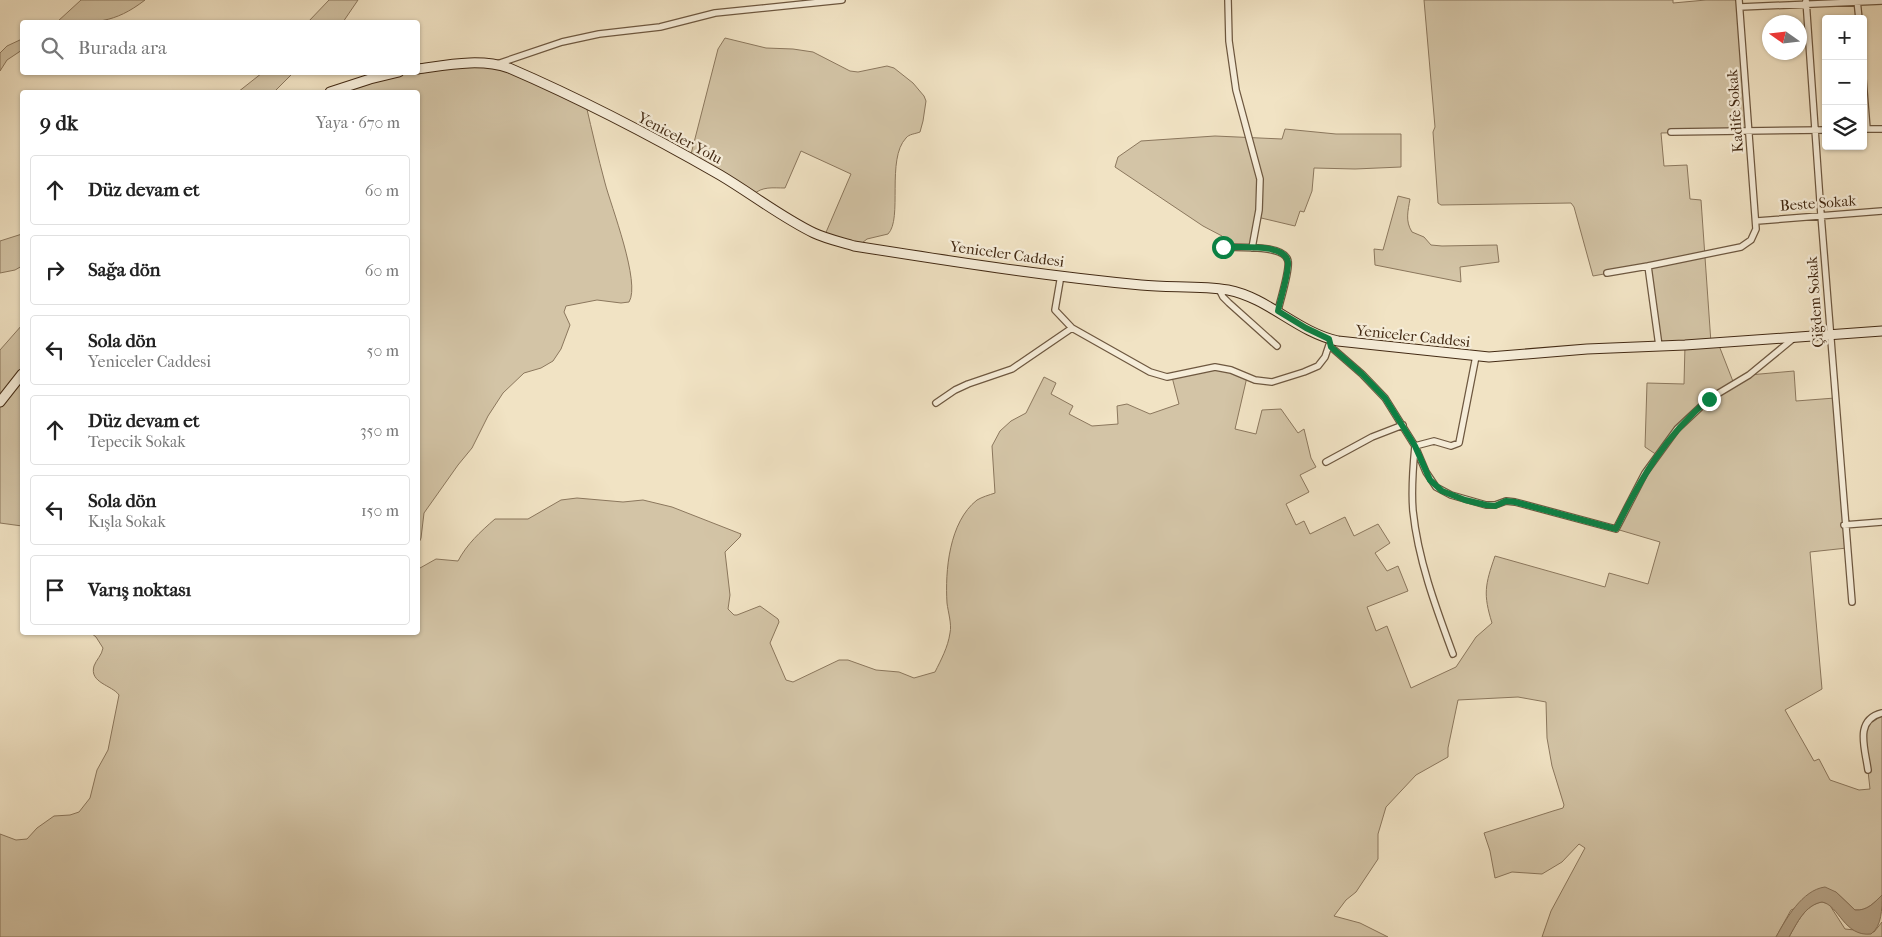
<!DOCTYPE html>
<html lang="tr">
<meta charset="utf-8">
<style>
body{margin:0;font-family:"IM FELL French Canon",serif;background:#f6f6f6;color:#222}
.controls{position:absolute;right:15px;top:15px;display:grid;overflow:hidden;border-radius:5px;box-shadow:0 1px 4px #0004}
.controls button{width:45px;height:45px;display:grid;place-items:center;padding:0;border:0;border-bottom:1px solid #e0e0e0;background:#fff;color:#222;font:25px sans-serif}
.compass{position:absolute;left:1762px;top:15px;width:45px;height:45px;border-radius:50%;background:#fff;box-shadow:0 1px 4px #0004;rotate:284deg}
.stop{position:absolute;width:15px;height:15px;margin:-11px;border:4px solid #0b8043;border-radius:50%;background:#fff}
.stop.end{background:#0b8043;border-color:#fff;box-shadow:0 1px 5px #0008}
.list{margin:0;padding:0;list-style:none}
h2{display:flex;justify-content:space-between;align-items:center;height:65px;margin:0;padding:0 20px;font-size:21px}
h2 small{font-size:16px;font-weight:400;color:#767676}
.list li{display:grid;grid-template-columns:32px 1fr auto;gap:15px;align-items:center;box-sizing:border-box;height:70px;margin:0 10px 10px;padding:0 10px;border:1px solid #e0e0e0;border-radius:5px}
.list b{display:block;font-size:19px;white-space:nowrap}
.list p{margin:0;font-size:16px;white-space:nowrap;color:#767676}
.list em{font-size:16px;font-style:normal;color:#767676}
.icon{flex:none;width:28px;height:28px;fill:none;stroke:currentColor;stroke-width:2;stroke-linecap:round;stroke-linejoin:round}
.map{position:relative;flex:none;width:1882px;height:937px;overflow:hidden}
.search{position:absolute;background:#fff;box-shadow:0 1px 4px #0004;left:20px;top:20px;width:400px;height:55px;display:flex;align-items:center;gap:12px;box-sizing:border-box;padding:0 18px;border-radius:5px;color:#767676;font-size:19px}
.panel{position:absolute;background:#fff;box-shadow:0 1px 4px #0004;left:20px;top:90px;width:400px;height:545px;border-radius:5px}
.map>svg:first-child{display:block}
</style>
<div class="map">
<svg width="1882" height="937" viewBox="0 0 1882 937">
<rect width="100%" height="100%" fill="#f1e3c4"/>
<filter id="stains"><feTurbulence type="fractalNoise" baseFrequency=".004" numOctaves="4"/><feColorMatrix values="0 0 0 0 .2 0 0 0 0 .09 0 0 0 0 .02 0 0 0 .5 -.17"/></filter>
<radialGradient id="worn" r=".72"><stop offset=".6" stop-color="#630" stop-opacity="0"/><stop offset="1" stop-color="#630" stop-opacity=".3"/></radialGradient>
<!-- green -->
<path fill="#d3c4a6" stroke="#8b775d" d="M81 0H145C114 24 94 23 57 22Z
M329 0H358L343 22H308Z
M1424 0H1673V3L1706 0H1739L1749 131 1661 133 1664 166 1687 165 1690 199 1701 200 1711 343H1718L1734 384 1749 375 1794 371 1796 401 1835 398 1847 548 1810 552 1822 689 1785 710 1814 761 1819 759 1830 780 1859 790 1870 789 1864 735 1866 723 1882 713V895C1874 903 1867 911 1855 910L1836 892 1791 910 1776 937H1542L1551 911 1585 848 1579 844 1562 862 1542 874 1512 872 1495 878 1490 851 1484 833 1553 811 1563 808 1564 805 1552 766 1547 738 1546 702 1518 697 1458 700 1448 748V757L1416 775 1386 807 1378 834V859L1356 892 1346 900 1334 916 1360 923 1388 937H0V834L16 840 27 839 37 828 54 816 70 815 79 812 90 798 97 770 108 750 119 695C112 685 89 683 94 666 96 660 102 655 103 648L96 637 91 633 418 632V566L420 568 436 559 458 561C467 544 480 532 495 519H528L561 500 577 498 623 502 643 500 672 507 741 534 740 537 725 552 730 595 728 609 734 615H737L760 606 778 619 779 622 770 643 786 680 793 682 839 660H848L876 670 899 672 914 678 935 672C941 660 948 647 950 633 952 624 948 612 947 603 945 571 949 522 977 500 982 497 989 495 995 493L992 446 1000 431 1011 421 1026 413 1044 377 1056 383 1051 394 1073 406 1069 414 1092 426 1118 424 1117 406 1127 404 1150 414 1179 404 1172 377 1215 367 1247 377 1235 429 1256 434 1262 410 1281 409 1298 433 1304 429 1311 458 1316 467 1300 475 1309 492 1286 504 1296 525 1304 521 1310 534 1345 517 1354 536 1378 524 1390 543 1375 553 1387 571 1398 566 1408 591 1367 607 1376 631 1387 626 1411 688 1456 667 1476 637 1492 623C1483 594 1485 585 1495 556L1605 587 1609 573 1648 584 1660 542 1616 529 1657 455 1645 447 1647 383 1684 384 1685 345 1659 346 1648 266 1593 276 1574 207 1571 203 1441 205 1438 203 1433 132 1435 127Z
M725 38 766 48 793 49 813 52 850 71 858 72 887 66 894 68 913 83 924 96 926 101 923 121 920 132C915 134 909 134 906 138 886 159 903 219 888 234L867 239 857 247 824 237 851 174 801 151 785 188C773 188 762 186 753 195L690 158 718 49Z
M22 39V50L7 60 0 71V53L7 46Z
M497 64 586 105C592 131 598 157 605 183 611 206 641 283 629 302L621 303 597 300 566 306 564 312 570 325 561 349 553 361 541 368 524 373 503 393 488 416 472 448 458 465 424 513 421 538 418 545V92H330L399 73 418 72V69Z
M262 73H293L274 92H238Z
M1285 129 1336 134H1401V167L1355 169 1314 168 1312 191 1304 212 1300 211 1295 226 1257 217 1252 248 1225 247 1222 236 1203 226 1115 167 1118 157 1141 141 1215 136 1282 139Z
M1398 196 1410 199C1408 211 1405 221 1412 232L1424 237 1431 245 1442 246 1497 245 1499 262 1460 267 1461 282 1375 265 1374 249 1383 250Z
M22 234V266L15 270 0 273V241Z
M22 325V526L0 523V350Z
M1822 902 1829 904 1845 929 1874 932 1882 922V937H1789C1797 923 1805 905 1822 902Z"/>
<!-- water -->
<path fill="#b6a488" stroke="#88735a" d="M1825 887 1836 892 1855 910C1867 911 1874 903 1882 895 1882 909 1882 926 1871 934 1844 937 1839 905 1822 902 1805 905 1797 923 1789 937H1776C1786 919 1802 890 1825 887Z"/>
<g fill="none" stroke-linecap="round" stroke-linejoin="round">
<!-- street casing -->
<g stroke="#6e5840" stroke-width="8">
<path id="street" d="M1228 0 1229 41 1236 90 1260 179 1259 210 1252 248
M1806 0 1821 215 1852 602
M1857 0 1859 19
M1740 7 1882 1
M497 64 562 42 599 34 660 27 715 13 842 0
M1863 79 1867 129
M1863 129H1882
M1671 132 1826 130
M1757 221 1882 211
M1223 247C1237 248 1285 244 1288 261 1290 271 1280 300 1278 311
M1607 273 1648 266
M1219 289 1223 297 1229 303 1277 346
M1072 328 1150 372 1167 377 1215 367 1231 370 1255 380 1272 382 1304 372 1318 366 1325 357 1329 345
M1329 339 1331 347 1362 374 1385 398 1415 446 1426 472 1436 487 1451 495 1486 505H1495L1506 501 1515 502 1616 529 1645 473 1677 429 1709 399 1749 375 1794 338
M1659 346 1648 266 1741 247 1751 240 1756 229 1739 0
M936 403 955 390 968 384 1012 369 1072 328 1055 310 1061 275
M1326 462 1372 437 1403 425
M1844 525 1882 522
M1453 654C1436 608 1418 560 1413 511 1411 489 1413 467 1415 446L1434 441 1451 446 1459 443 1476 356
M1868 770C1865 748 1854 720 1882 713"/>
</g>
<!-- secondary casing -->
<g stroke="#432a14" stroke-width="11">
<path id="secondary" d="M418 69C447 65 480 58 509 68 581 99 652 136 720 175 752 194 781 217 814 233 827 239 841 242 854 246 949 261 1045 276 1141 285 1169 288 1199 285 1228 290 1269 298 1297 332 1338 341L1489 357 1587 349 1685 345 1882 331
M330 92 370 79 399 72
M0 402 22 374"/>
</g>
<!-- street -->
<use href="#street" stroke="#f6edd9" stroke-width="5.5"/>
<!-- secondary -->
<use href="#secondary" stroke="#f6edd9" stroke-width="9"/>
</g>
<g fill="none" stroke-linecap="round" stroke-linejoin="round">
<!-- route -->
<path stroke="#0b8043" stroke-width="6" d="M1223 247C1238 248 1290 242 1288 265 1287 280 1281 296 1278 311L1306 328 1329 339 1331 347 1362 374 1385 398 1415 446 1430 480 1442 491 1465 500 1486 505 1495 506 1506 501 1515 502 1616 529C1641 478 1665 436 1709 399"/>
</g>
<g text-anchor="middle" stroke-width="4.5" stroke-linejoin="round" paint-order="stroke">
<!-- street labels -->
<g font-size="15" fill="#432a14" stroke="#f6edd9">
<text transform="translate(1735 111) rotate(-94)" y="5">Kadife Sokak</text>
<text transform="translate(680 138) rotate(28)" y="5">Yeniceler Yolu</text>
<text transform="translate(1818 203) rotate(-4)" y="5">Beste Sokak</text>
<text transform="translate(1007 254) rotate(8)" y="5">Yeniceler Caddesi</text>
<text transform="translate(1815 302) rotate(-94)" y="5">Çiğdem Sokak</text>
<text transform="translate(1413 336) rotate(6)" y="5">Yeniceler Caddesi</text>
</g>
</g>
<rect width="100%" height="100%" filter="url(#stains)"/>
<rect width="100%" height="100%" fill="url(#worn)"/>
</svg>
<div class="controls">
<button>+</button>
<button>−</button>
<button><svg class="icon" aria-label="layers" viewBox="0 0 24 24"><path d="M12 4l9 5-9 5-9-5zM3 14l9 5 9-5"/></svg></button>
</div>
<svg class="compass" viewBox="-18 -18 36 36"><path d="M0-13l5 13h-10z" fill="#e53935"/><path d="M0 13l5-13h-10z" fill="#767676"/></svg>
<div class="stop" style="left:1223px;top:247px"></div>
<div class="stop end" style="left:1709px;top:399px"></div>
<div class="search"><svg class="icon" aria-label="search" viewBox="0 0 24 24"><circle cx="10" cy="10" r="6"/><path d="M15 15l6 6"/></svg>Burada ara</div>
<section class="panel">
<h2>9 dk<small>Yaya · 670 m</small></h2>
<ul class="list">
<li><svg class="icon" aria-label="ahead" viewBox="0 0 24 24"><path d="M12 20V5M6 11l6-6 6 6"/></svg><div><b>Düz devam et</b></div><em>60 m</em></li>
<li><svg class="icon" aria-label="right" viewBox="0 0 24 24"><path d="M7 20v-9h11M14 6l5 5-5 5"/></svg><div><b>Sağa dön</b></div><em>60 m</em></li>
<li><svg class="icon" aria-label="left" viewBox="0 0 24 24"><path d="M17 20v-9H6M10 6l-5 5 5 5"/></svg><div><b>Sola dön</b><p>Yeniceler Caddesi</p></div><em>50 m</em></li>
<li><svg class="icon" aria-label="ahead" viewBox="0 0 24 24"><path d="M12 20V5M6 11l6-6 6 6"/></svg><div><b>Düz devam et</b><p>Tepecik Sokak</p></div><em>350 m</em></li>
<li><svg class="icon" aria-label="left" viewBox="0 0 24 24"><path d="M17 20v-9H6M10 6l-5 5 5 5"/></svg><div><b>Sola dön</b><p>Kışla Sokak</p></div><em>150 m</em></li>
<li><svg class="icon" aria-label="arrive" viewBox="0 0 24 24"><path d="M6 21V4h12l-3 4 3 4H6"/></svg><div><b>Varış noktası</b></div></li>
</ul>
</section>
</div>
